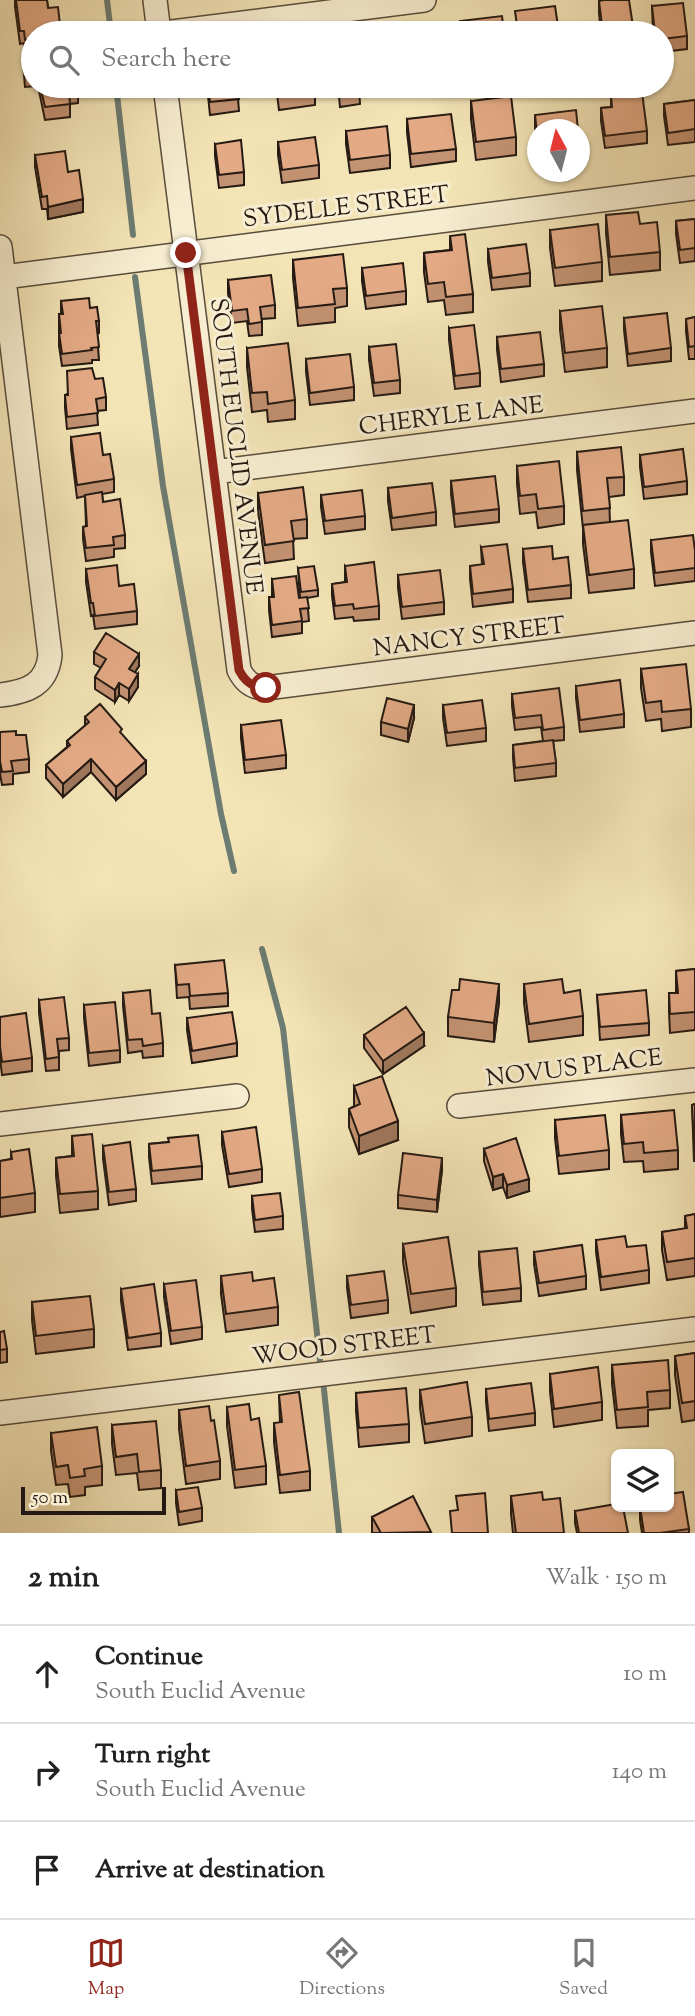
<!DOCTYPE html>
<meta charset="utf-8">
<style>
body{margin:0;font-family:"Sorts Mill Goudy",serif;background:#f2f2f2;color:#222}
.controls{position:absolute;right:21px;bottom:21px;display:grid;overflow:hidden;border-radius:10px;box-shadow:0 2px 5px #0004}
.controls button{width:63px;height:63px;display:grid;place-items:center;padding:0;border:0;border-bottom:2px solid #e0e0e0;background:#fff;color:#222;font:35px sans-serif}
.compass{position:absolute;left:527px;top:119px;width:63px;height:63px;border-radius:50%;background:#fff;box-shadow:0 2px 5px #0004;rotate:353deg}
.scale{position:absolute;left:21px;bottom:18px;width:145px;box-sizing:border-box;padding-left:7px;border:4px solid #251a13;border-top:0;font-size:19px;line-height:24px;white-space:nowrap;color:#251a13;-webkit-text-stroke:5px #f7edd0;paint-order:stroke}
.stop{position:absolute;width:21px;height:21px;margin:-16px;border:5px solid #8f2418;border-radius:50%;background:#fff}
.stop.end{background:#8f2418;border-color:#fff;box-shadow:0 2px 7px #0008}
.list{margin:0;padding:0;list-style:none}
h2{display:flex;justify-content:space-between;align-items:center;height:91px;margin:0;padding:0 28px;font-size:30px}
h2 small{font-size:23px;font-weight:400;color:#767676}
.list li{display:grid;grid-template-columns:46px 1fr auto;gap:21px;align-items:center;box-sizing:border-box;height:98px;padding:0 28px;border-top:2px solid #e0e0e0}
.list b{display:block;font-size:26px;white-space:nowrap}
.list p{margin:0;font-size:23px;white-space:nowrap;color:#767676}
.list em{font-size:23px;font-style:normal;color:#767676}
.icon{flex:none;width:38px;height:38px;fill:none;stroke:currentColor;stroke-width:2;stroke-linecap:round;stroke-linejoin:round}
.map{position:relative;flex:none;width:695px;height:1533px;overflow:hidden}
.search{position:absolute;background:#fff;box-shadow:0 2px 5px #0004;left:21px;right:21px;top:21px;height:77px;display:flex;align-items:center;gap:18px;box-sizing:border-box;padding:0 24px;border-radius:38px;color:#767676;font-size:26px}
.sheet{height:385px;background:#fff}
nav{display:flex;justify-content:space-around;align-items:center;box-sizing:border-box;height:98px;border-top:2px solid #e0e0e0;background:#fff;font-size:19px;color:#767676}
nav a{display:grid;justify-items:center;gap:4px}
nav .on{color:#8f2418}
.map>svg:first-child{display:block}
</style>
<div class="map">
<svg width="695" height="1533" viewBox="0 0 695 1533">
<rect width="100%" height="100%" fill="#f3e4b6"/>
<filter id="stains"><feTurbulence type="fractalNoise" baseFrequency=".00286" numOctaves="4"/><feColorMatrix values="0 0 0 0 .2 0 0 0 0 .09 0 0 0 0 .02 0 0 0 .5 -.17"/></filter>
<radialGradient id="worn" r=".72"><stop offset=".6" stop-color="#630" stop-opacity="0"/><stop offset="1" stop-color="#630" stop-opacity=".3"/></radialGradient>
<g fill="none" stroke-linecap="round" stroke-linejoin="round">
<!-- stream -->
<path stroke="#6c7c72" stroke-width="6" d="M107 0 111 33
M116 86 133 235
M135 277 163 486 221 814 234 871
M262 949 283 1028 321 1369
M323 1380 339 1533"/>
<!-- minor casing -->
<g stroke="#584c3c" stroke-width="26">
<path id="minor" d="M155 0 159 33
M164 33 424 0
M165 86 239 670C245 682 253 688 266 688L695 633
M0 247 50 655C47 685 27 692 0 695
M4 277 695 188
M214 472 695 411
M459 1106 695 1080
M0 1124 237 1096
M0 1413 695 1329"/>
</g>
<!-- minor -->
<use href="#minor" stroke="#f7edd0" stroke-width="23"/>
</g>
<!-- wall -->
<path fill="#c39272" stroke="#251a13" stroke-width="2" d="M15 0H47L48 8 60 25V33H33V52L25 53 24 43 20 44 15 7Z
M599 1 634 33H601L599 13Z
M652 6 687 36V49L662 52V33H653Z
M33 60V86H37L25 87 23 62Z
M38 86H78V103L70 104V117L45 120Z
M207 86H237L239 111 210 115Z
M276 86H315V105L279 110Z
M338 86H372L359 87 360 104 340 107Z
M611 96 647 131V143L605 148 601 121V108L611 107Z
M695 100V142L668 145 664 116V104Z
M471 101 516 137V155L476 160 471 119Z
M535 115 537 130V145L535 128Z
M407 119 456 149V161L411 167 407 132Z
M346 131 390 155V168L350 173 346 144Z
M278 142 319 165V178L282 183 278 155Z
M215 144 244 172V185L219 188 215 156Z
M35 155 68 172 83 212 48 219 47 209H42L35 167Z
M606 215 640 224 660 252V270L610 275 606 233Z
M695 219V261L680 263 676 234V221Z
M550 230 602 262V281L555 286 550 248Z
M450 236 473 294V312L446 315 444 300 428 302 424 272V253L450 250Z
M488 249 530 273V286L492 290 488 262Z
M293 260 347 288V306L335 308V322L298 326 293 278Z
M362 268 406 291V304L366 309 362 281Z
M228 280 275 305V318L262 319V335L249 336 247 321 232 323 228 293Z
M61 301 90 308 99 321V333L97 334 99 360H92V363L62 366 59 346V314H61Z
M560 311 607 348V367L565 372 560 330Z
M695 317V359H689L686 331V319Z
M624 318 671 348V361L628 366 624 330Z
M449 328 480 373V386L455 389 449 340Z
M497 337 544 364V376L501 382 497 350Z
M369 347 400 380V393L374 396 369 360Z
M247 348 295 400V419L268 422 267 410 252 412 247 367Z
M306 359 354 387V400L310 405 306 372Z
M95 379 106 397V410L97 411 98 425 67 429 65 408V395Z
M71 437 103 455 114 479V492L102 494 103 502 125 535V548L114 549V557L86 561 83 539V527L86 526 85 496 77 498 71 449Z
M577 452 624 477V495L609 497 610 522 634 569V588L589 593 583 544V529L577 470Z
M640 455 687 481V494L644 499 640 467Z
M517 466 564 506V524L538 528 536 512 520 514 517 484Z
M451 481 499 509V522L455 527 451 494Z
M388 488 436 512V525L392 530 388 501Z
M258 493 307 519V538L293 539 294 559 265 563 258 511Z
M321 495 365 516V529L325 534 321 507Z
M651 540 695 551V581L655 586 651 552Z
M481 547 513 589V602L473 607 470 579V566L482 565Z
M523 549 571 585V598L528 602 523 562Z
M345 566 379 606V619L354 621 353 617 335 619 332 596V584L345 582Z
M298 568 318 590V596L307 598 309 621 302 622V633L272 637 269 610V597H272V579L299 598H300Z
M86 569 119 586 137 611V624L95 629 93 615 91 616 86 582Z
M398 575 444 602V614L402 619 398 588Z
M94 652 139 666 135 672 138 687 129 701 119 695 115 702 95 689V677L101 668 94 664Z
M641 669 691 709V727L662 731 661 719 646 721 641 688Z
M576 686 624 714V727L580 732 576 698Z
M512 694 564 727V740L553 741 556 763V776L515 781 513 758V745L543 741 541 727 515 730 512 706Z
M443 705 486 728V741L447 746 443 718Z
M85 717 122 735 146 774 116 800 91 772 63 797 46 778V765L67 747V741L85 726Z
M414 718 408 742 381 735V722Z
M241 725 286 755V768L245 773 241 738Z
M0 732 16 735 29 759V772L13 774V784L2 785 0 774Z
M175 965 228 993V1006L190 1009 189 997 177 998Z
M695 969V1030L670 1033 669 1012V993H676V971Z
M524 984 564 993 583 1016V1035L529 1042 524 1003Z
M459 990 499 1002 494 1042 448 1036V1017Z
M123 993 152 1014 163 1043V1056L143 1058 142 1051 128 1053 123 1006Z
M597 995 649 1023V1035L600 1040Z
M39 1000 69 1038V1050L59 1051V1070L46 1071 39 1013Z
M84 1005 120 1050V1062L89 1066 84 1018Z
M0 1017 32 1058V1071L2 1075 0 1058Z
M187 1018 237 1043V1056L192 1063 187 1030Z
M364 1035 424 1046 383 1074 364 1048Z
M354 1086 398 1140 359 1154 349 1127V1109L354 1106Z
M695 1104V1161H694L692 1105Z
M621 1115 678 1150V1169L644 1172 643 1161 624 1162 621 1134Z
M555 1120 609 1150V1169L559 1174 555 1138Z
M222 1132 262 1169V1182L229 1187 222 1145Z
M72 1136 98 1191V1209L60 1213 56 1176V1158L72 1156Z
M168 1142 202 1166V1179L152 1184 149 1157V1144Z
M103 1146 136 1189V1201L109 1205 103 1159Z
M484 1149 529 1191 507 1198 503 1187 493 1190 484 1161Z
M11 1152 35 1193V1212L0 1217V1161L11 1159Z
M442 1170 437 1212 398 1208V1195Z
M252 1196 283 1216V1229L255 1232 252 1209Z
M695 1214V1276L667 1280 662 1250V1232L685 1229V1216Z
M596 1240 627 1247 649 1270V1283L601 1290 596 1252Z
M403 1244 456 1288V1306L411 1313 403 1262Z
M479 1252 521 1288V1301L483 1305 479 1265Z
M534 1252 586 1276V1289L539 1296 534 1264Z
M221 1276 253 1281 278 1307V1325L226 1332 221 1294Z
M347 1276 388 1300V1313L351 1318 347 1288Z
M164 1284 202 1327V1339L171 1344 164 1297Z
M121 1289 161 1333V1346L128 1350 121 1301Z
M32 1302 94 1329V1347L36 1354 32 1320Z
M0 1332 7 1349V1362L0 1363Z
M695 1353V1420L682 1422 675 1375V1356Z
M612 1365 670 1390V1408L648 1410V1426L617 1428 612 1384Z
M550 1374 602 1402V1420L554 1427 550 1392Z
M486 1389 535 1413V1425L489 1431 486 1402Z
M420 1390 472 1417V1436L425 1443 420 1408Z
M356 1393 409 1424V1442L359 1447 356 1411Z
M279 1395 310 1471V1490L280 1493 274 1442V1423H280Z
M227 1407 251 1420 266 1466V1484L235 1488 227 1426Z
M179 1410 211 1421 220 1461V1479L186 1484 179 1429Z
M112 1425 161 1470V1488L139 1490 137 1473 116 1475 112 1444Z
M51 1433 102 1466V1485L85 1487V1495L70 1497 68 1484 56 1485 51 1451Z
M176 1490 202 1508V1521L179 1525 176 1503Z
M511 1496 543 1500 564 1533H513L511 1514Z
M640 1507 689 1529V1533H642L640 1520Z
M575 1511 628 1533H577L575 1523Z
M372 1517 431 1533H372Z"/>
<!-- shaded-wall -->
<path fill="#9f775d" stroke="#251a13" stroke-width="2" d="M83 199V212L48 219V207Z
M139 654V666L129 681V669Z
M138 674V687L129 701V689Z
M119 683V695L115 702V690Z
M414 705V718L408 742V729Z
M91 759V772L63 797V784Z
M146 761V774L116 800V787Z
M499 984V1002L494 1042V1023Z
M424 1033V1046L383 1074V1061Z
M398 1121V1140L359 1154V1136Z
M442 1158V1170L437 1212V1200Z
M503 1174V1187L493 1190V1177Z
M529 1179V1191L507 1198V1185Z"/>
<!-- building -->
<path fill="#e3aa85" stroke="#251a13" stroke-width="2" d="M16 0H47L48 8 58 7 60 25 49 26 50 33H33V39L25 40 24 31H20Z
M604 0H629L634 33H603L599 1Z
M683 3 687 36 662 39V33H655L652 6Z
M555 6 559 33H518L515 11Z
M502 16 504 33H462L460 21Z
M438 26 439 33H400L399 31Z
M33 60V74L25 75 23 62Z
M40 86H78V90L69 91 70 104 45 107Z
M208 86H237L239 99 210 102Z
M277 86H315V93L279 97Z
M339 86H359L360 92 340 94Z
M642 92 647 131 605 136 601 108 612 107 611 96Z
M511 96 516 137 476 142 471 101Z
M695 100V129L668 133 664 104Z
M576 110 578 130H537V132L535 115Z
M451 114 456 149 411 154 407 119Z
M387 126 390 155 350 160 346 131Z
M315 137 319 165 282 170 278 142Z
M241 140 244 172 219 175 215 144Z
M65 151 68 172 79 170 83 199 48 207 47 196 42 197 35 155Z
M638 212 640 224 657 222 660 252 610 257 606 215Z
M695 219V248L680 250 676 221Z
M598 224 602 262 555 268 550 230Z
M465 234 473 294 446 297 444 282 428 284 424 253 452 250 450 236Z
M526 244 530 273 492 278 488 249Z
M343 254 347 288 333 289 335 304 298 308 293 260Z
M403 263 406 291 366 296 362 268Z
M271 275 275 305 260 307 262 322 249 324 247 309 232 311 228 280Z
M89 298 90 308 97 307 99 321H96L99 347 91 348 92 350 62 354 59 333H61L59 314H63L61 301Z
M602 306 607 348 565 353 560 311Z
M667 313 671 348 628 354 624 318Z
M695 317V346L689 347 686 319Z
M474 325 480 373 455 376 449 328Z
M540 332 544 364 501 369 497 337Z
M288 343 295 400 268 404 267 392 252 393 247 348Z
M396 344 400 380 374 383 369 347Z
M350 354 354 387 310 393 306 359Z
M92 368 95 379 103 378 106 397 96 399 98 413 67 417 65 395H68L67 371Z
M100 433 103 455 110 454 114 479 77 485 71 437Z
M621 447 624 477 607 478 610 508 583 511 577 452Z
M683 449 687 481 644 487 640 455Z
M559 461 564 506 538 509 536 494 520 496 517 466Z
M495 476 499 509 455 514 451 481Z
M432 483 436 512 392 518 388 488Z
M303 487 307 519 291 521 294 541 265 545 258 493Z
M362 490 365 516 325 521 321 495Z
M102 492 103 502 120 499 125 535 113 537 114 545 86 548 83 527 87 526 85 495Z
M628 520 634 569 589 575 583 525Z
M693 535 695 551V568L655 573 651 540Z
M507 544 513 589 473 594 470 566 484 564 481 547Z
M552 546 553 559 568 557 571 585 528 590 523 549Z
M374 562 379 606 354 609 353 604 335 606 332 584 347 582 345 566Z
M117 565 119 586 134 584 137 611 95 616 93 603H91L86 569Z
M314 566 318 590 301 592 298 568Z
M440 570 444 602 402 607 398 575Z
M296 576 299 598 307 597 309 608 300 609 302 621 272 625 269 597H274L272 579Z
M106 633 139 654 129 669 138 674 129 689 119 683 115 690 95 677 106 659 94 652Z
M686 664 691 709 662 712 661 701 646 703 641 669Z
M620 680 624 714 580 720 576 686Z
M559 688 564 727 543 730 541 715 515 718 512 694Z
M387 698 414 705 408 729 381 722Z
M482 700 486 728 447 733 443 705Z
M100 704 122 729 120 732 146 761 116 787 91 759 63 784 46 765 70 745 67 741 89 722 85 717Z
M281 720 286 755 245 760 241 725Z
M16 731V735H26L29 759 11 761 13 771 2 772 0 761V732Z
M553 740 556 763 515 768 513 745Z
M224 960 228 993 190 996 189 984 177 985 175 965Z
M695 969V1012L670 1014 669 993H678L676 971Z
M460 979 499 984 494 1023 448 1017 452 990H459Z
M562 979 564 993 580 990 583 1016 529 1024 524 984Z
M150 990 152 1014 160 1013 163 1043 143 1046 142 1039 128 1040 123 993Z
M646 990 649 1023 600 1027 597 995Z
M64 997 69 1038 57 1039 59 1057 46 1059 39 1000Z
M115 1002 120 1050 89 1053 84 1005Z
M406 1007 424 1033 383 1061 364 1035Z
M232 1012 237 1043 192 1051 187 1018Z
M26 1013 32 1058 2 1062 0 1046V1017Z
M382 1076 398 1121 359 1136 349 1109 360 1104 354 1086Z
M695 1104V1143H694L692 1105Z
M674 1110 678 1150 644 1153 643 1142 624 1144 621 1115Z
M605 1115 609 1150 559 1156 555 1120Z
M256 1127 262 1169 229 1174 222 1132Z
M92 1134 98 1191 60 1194 56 1158 74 1156 72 1136Z
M198 1135 202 1166 152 1171 149 1144 169 1142 168 1138Z
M516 1138 529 1179 507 1185 503 1174 493 1177 484 1149Z
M130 1142 136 1189 109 1192 103 1146Z
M29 1149 35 1193 0 1198V1161L12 1159 11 1152Z
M403 1153 442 1158 437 1200 398 1195Z
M280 1193 283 1216 255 1220 252 1196Z
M695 1214V1258L667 1262 662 1232 687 1228 685 1216Z
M625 1236 627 1247 646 1245 649 1270 601 1277 596 1240Z
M448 1237 456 1288 411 1294 403 1244Z
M582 1245 586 1276 539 1283 534 1252Z
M517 1248 521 1288 483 1292 479 1252Z
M384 1271 388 1300 351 1305 347 1276Z
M252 1272 253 1281 274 1278 278 1307 226 1314 221 1276Z
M196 1280 202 1327 171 1331 164 1284Z
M154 1284 161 1333 128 1338 121 1289Z
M90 1296 94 1329 36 1336 32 1302Z
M4 1331 7 1349 0 1350V1332Z
M695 1353V1401L682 1403 675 1356Z
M668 1360 670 1390 647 1392 648 1407 617 1410 612 1365Z
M598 1367 602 1402 554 1409 550 1374Z
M467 1382 472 1417 425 1424 420 1390Z
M531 1383 535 1413 489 1419 486 1389Z
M406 1388 409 1424 359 1428 356 1393Z
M299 1392 310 1471 280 1475 274 1423 282 1422 279 1395Z
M249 1404 251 1420 259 1418 266 1466 235 1470 227 1407Z
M209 1406 211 1421 214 1420 220 1461 186 1466 179 1410Z
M156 1421 161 1470 139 1472 137 1454 116 1457 112 1425Z
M97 1427 102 1466 84 1469 85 1476 70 1478 68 1465 56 1467 51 1433Z
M198 1487 202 1508 179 1512 176 1490Z
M542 1492 543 1500 560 1498 564 1533H516L511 1496Z
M683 1492 689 1529 660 1533H644L640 1507H669V1494Z
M485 1493 488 1533H452L450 1511 458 1510 456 1496Z
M413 1496 431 1532 381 1533 372 1517Z
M616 1504V1507H623L628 1533H579L575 1511Z"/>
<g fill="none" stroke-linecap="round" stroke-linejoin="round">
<!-- route -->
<path stroke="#8f2418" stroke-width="9" d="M186 253 239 670C245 682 253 688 266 688"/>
</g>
<g text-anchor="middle" stroke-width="6" stroke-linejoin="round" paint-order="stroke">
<!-- street labels -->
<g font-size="24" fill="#251a13" stroke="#f7edd0">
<text transform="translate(346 206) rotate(-7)" y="8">SYDELLE STREET</text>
<text transform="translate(451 415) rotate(-7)" y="8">CHERYLE LANE</text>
<text transform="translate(237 446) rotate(83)" y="8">SOUTH EUCLID AVENUE</text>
<text transform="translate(469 636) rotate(-7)" y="8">NANCY STREET</text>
<text transform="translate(574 1067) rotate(-7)" y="8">NOVUS PLACE</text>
<text transform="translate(344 1345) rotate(-7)" y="8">WOOD STREET</text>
</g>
</g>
<rect width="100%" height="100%" filter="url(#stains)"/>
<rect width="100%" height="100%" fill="url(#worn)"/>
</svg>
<div class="controls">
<button><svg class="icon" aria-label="layers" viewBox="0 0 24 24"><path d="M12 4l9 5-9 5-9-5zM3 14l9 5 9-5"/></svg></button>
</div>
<svg class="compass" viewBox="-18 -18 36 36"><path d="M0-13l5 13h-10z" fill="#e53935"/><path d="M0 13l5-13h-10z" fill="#767676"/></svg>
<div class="scale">50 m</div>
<div class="stop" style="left:266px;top:688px"></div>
<div class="stop end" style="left:186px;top:253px"></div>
<div class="search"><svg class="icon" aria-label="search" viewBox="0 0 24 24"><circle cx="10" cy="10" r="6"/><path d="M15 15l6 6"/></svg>Search here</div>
</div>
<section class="sheet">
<h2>2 min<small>Walk · 150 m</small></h2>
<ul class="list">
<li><svg class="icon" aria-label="ahead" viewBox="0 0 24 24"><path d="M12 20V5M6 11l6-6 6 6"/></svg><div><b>Continue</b><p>South Euclid Avenue</p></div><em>10 m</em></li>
<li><svg class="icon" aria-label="right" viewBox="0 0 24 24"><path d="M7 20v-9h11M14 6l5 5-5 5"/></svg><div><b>Turn right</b><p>South Euclid Avenue</p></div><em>140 m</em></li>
<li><svg class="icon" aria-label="arrive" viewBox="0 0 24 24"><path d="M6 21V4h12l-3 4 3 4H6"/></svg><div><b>Arrive at destination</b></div></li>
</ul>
</section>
<nav>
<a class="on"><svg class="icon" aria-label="map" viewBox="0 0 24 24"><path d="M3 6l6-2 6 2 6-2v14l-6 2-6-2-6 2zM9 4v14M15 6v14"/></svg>Map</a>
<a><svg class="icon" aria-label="directions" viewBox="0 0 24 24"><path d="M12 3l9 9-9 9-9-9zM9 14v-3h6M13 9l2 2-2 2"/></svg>Directions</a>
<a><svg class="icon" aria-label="saved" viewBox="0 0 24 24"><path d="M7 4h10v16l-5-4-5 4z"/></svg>Saved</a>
</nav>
